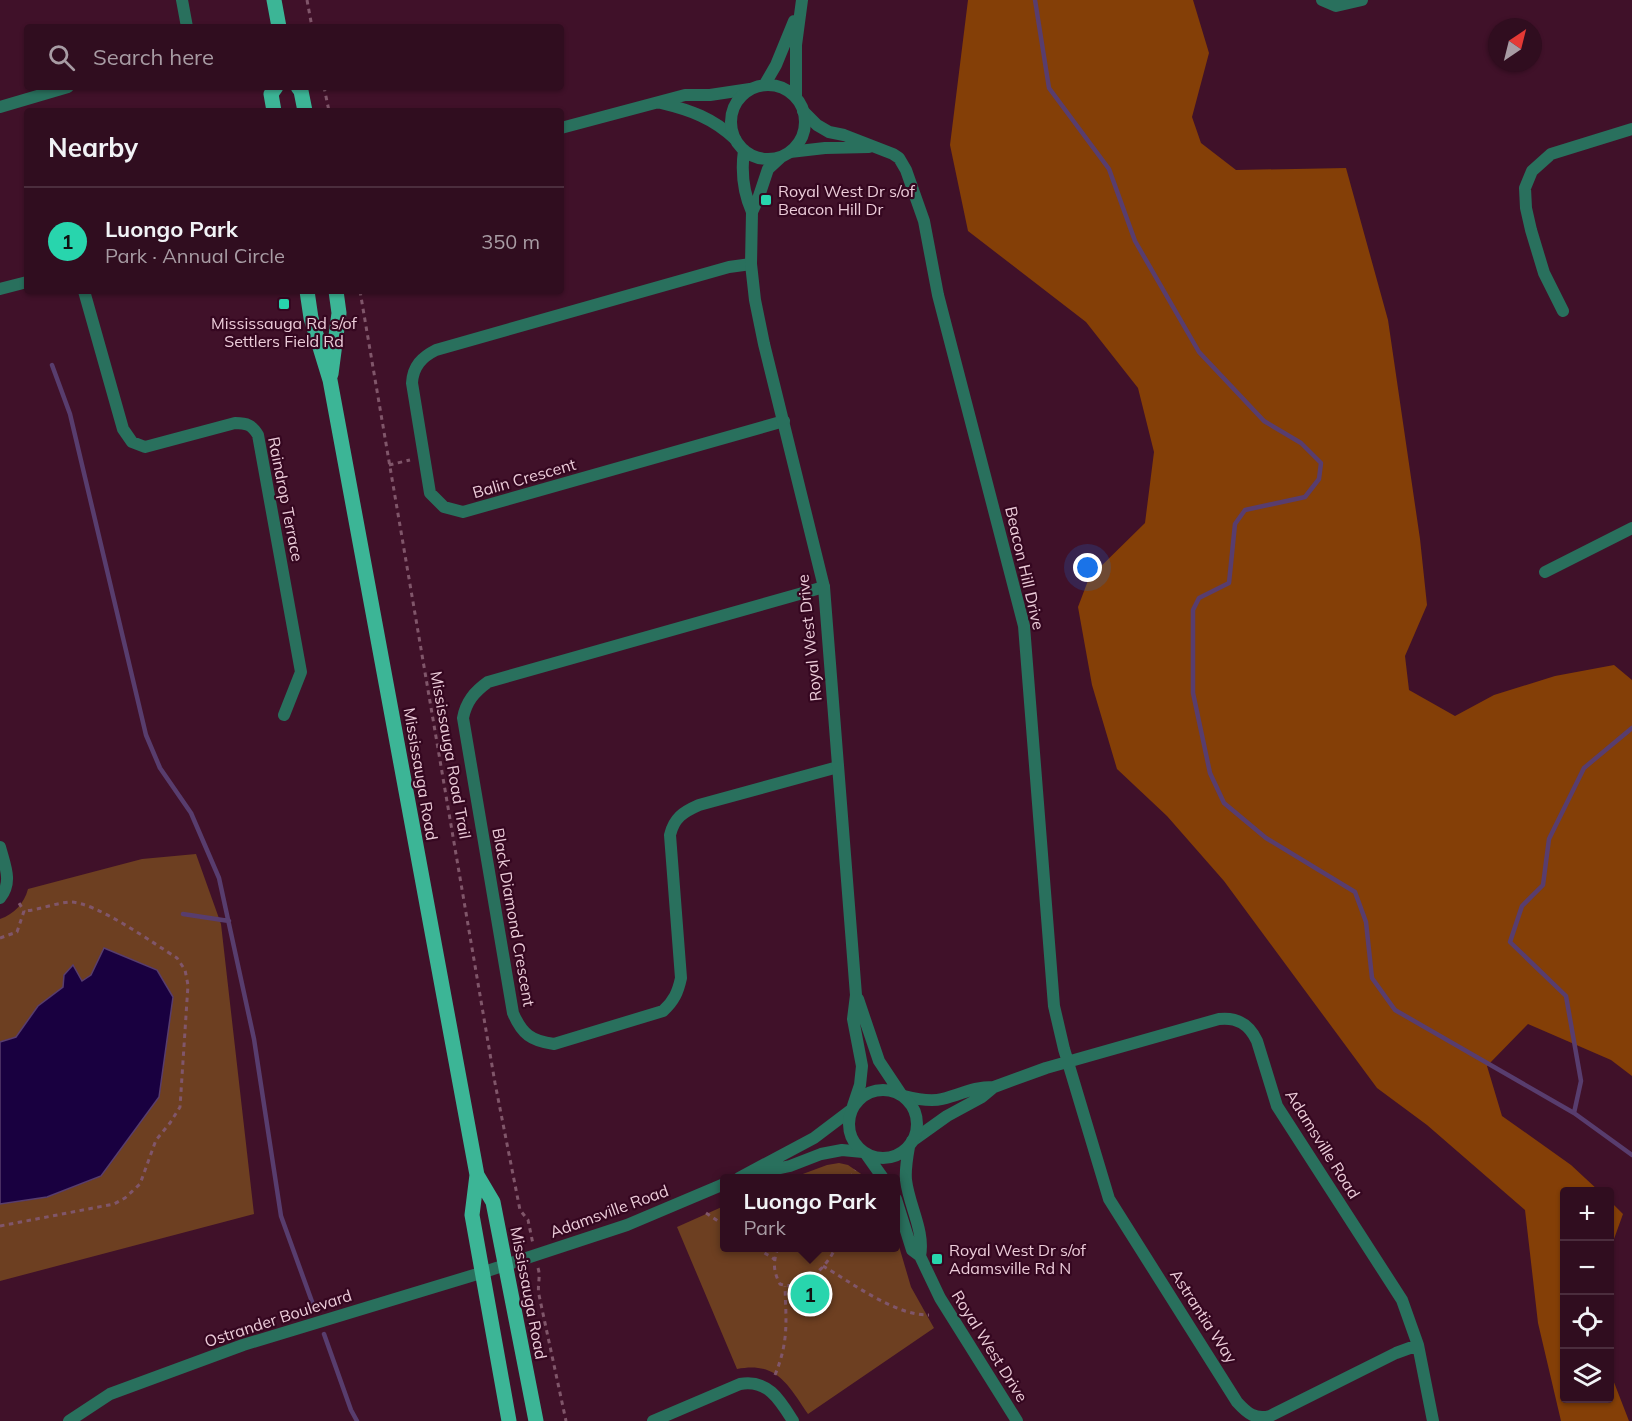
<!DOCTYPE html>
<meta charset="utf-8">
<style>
body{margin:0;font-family:Mulish,sans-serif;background:#3c1b2c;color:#f1f3f6}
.controls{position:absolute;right:18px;bottom:18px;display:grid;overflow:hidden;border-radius:6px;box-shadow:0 2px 4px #0004}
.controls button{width:54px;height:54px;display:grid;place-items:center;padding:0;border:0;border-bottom:2px solid #4b2d3d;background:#300d1f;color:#f1f3f6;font:30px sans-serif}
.compass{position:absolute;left:1488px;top:18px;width:54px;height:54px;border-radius:50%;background:#300d1f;box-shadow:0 2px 4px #0004;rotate:35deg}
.you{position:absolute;left:1088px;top:568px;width:21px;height:21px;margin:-15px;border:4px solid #fff;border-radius:50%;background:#1a73e8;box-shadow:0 0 0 9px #1a73e833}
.badge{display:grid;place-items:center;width:39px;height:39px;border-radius:50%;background:#28d5ad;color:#111;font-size:20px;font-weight:700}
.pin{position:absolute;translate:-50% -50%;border:3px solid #fff;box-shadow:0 2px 6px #0006}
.popup{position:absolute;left:720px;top:1174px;width:180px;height:78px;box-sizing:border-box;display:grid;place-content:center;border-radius:6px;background:#300d1f;filter:drop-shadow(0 2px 4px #0005);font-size:20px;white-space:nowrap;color:#a89ca4}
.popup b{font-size:22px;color:#f1f3f6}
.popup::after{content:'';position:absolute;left:50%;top:100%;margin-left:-12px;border:12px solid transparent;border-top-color:#300d1f}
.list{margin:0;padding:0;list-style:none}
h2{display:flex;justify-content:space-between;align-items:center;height:78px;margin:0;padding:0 24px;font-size:26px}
h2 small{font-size:20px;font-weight:400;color:#a89ca4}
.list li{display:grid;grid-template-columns:39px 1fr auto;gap:18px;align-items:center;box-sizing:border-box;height:108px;padding:0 24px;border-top:2px solid #4b2d3d}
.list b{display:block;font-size:22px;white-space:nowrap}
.list p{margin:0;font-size:20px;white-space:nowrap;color:#a89ca4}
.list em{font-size:20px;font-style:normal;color:#a89ca4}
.icon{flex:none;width:33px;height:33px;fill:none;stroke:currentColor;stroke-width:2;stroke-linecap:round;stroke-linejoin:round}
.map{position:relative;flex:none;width:1632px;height:1421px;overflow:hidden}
.search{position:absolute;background:#300d1f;box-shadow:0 2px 4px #0004;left:24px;top:24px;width:540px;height:66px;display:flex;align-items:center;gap:15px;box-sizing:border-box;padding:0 21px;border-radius:6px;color:#a89ca4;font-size:22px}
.panel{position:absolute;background:#300d1f;box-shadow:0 2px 4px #0004;left:24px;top:108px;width:540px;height:186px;border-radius:6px}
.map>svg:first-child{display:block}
</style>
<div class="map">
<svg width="1632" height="1421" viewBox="0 0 1632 1421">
<rect width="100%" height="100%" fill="#401129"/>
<!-- green -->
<path fill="#6d3f21" d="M196 854 221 924 254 1214 0 1281V919C14 914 24 904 28 889L142 859Z
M839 1163 848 1165 867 1178H792L827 1165Z
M724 1206V1248H896V1236L911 1287 934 1328 808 1414C788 1385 777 1361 737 1369L677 1227Z"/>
<!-- forest -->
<path fill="#843f07" d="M968 0H1193L1209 53 1192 117 1201 143 1236 170 1346 168 1388 320 1420 539 1427 605 1405 656 1409 690 1455 716 1494 695 1555 676 1614 665 1632 680V1076L1611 1060 1528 1024 1487 1066 1502 1116 1571 1165 1599 1191 1564 1192V1398H1610V1372L1629 1421H1561L1538 1323 1525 1210 1427 1125 1377 1088 1224 881 1167 816 1117 769 1092 685 1078 607 1089 578 1145 523 1154 452 1138 388 1086 322 968 231 950 145Z
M1610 1201 1623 1214 1610 1250Z"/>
<!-- water -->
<path fill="#190040" stroke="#583d6e" stroke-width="1.5" d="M104 948 157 970 173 997 159 1097 101 1176 47 1197 0 1204V1042L16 1037 38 1006 63 987 64 975 73 965 82 981 91 975Z"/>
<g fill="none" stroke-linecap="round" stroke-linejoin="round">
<!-- stream -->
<path stroke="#583d6e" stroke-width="4.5" d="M1035 0 1049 88 1109 169 1135 241 1199 352 1264 421 1301 443 1321 463 1319 479 1305 497 1245 510 1235 524 1229 583 1199 598 1193 610V693L1210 773 1224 803 1266 838 1355 892 1366 922 1372 978 1395 1010 1574 1113 1632 1155
M52 365 70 414 146 735 160 768 191 813 219 878 254 1039 281 1216 315 1310
M183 914 229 921
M1574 1113 1581 1081 1566 996 1510 942 1522 906 1543 885 1549 839 1584 768 1632 728
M324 1334 351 1410 357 1421"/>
<!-- path -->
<path stroke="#80566a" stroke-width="3" stroke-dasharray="4.5 4.5" stroke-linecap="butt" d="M307 0 312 27
M324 87 329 111
M360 291 495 1083 520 1210 528 1220 533 1244
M389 465 410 460
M0 938 17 932 24 911 19 903
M850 1178 855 1170
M706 1213 724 1225
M0 1226 114 1204 125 1198 140 1184 156 1140 170 1123 180 1107 188 985 185 970 177 958C153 943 96 902 70 902 55 903 39 910 24 911
M757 1248 774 1259
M778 1248C773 1262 773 1271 780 1284 802 1292 829 1265 835 1248
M823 1266C852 1283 896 1316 929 1315
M538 1268C541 1277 537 1285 539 1295L566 1421
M775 1375C789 1341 786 1321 785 1286"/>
<!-- minor -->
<path stroke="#29705d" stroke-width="12" d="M182 0 187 27
M1322 0 1336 6 1362 0
M661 103C690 110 713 118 735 139
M0 107 68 87
M803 111 817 125 829 132 844 135 893 154 899 158 906 170 924 221 938 295 1024 626 1054 1006 1064 1049 1109 1199 1237 1402C1247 1413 1255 1420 1270 1416L1396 1353 1418 1345
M561 128 685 95H710L750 89
M790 152 825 148 869 147
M751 264 729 267 436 350C422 357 413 366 412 383L430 493 444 507 463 512 784 421
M0 289 27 282
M84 291 123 429 132 442 145 447 235 423C247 423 252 425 258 435L301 672 284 715
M1563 311 1544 273 1531 230 1526 208 1525 188 1532 171 1551 154 1632 129
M1545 572 1632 528
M824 587 488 682C474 692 466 702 463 718L513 1013C522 1034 531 1041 554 1044L663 1011C674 1001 678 992 681 978L670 835C674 818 683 812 699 805L838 767
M0 847C5 866 13 882 0 898
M904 1096C916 1099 930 1102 942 1099 964 1094 970 1087 994 1087
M912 1141 947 1116 982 1097 994 1087 1046 1068 1219 1019C1237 1017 1249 1024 1257 1041L1277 1106 1402 1300 1418 1345 1433 1421
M762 1172 790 1166 821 1154 842 1150 863 1152
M739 1178 814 1138 851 1110
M69 1421 110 1394 243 1345 484 1272 627 1225 724 1184
M653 1421 740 1384C768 1379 780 1400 793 1421"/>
<!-- tertiary -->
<path stroke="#29705d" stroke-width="12" d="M765 84 776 65 794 21
M731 122a37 37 0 1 1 74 0a37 37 0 1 1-74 0Z
M796 97V45L802 0
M744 150C741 172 743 192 752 212
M781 157 768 169 758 199 752 212 751 264 755 300 764 344 824 587 856 995 853 1019 862 1066 860 1085 853 1106
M858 999 879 1061 901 1094
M849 1124a34 34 0 1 1 68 0a34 34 0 1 1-68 0Z
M909 1147C907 1158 905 1169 906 1180 909 1206 925 1231 920 1256
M866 1154 883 1178
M896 1199 912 1250 920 1256 940 1298 1017 1421"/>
<!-- primary -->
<path stroke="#3cb596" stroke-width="15" d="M274 0 279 27
M298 87 301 91 305 111
M274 111 271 94 276 87
M307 291 311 318 330 380 477 1175 472 1215 509 1421
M331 374 339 313 336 291
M477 1175 493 1202 536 1421"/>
</g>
<!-- markers -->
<g fill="#28d5ad" stroke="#350720" stroke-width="2">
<rect x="760" y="194" width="12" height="12" rx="3"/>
<rect x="278" y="298" width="12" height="12" rx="3"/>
<rect x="931" y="1253" width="12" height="12" rx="3"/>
</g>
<g text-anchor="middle" stroke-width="4.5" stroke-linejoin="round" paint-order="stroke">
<!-- poi labels -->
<g font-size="16" fill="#ecccd9" stroke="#350720" text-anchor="start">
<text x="778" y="197">Royal West Dr s/of<tspan x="778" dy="18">Beacon Hill Dr</tspan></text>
<text x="284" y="329" text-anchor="middle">Mississauga Rd s/of<tspan x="284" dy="18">Settlers Field Rd</tspan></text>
<text x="949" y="1256">Royal West Dr s/of<tspan x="949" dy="18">Adamsville Rd N</tspan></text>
</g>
<!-- street labels -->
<g font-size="16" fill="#ecccd9" stroke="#350720">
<text transform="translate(524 478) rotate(-16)" y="6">Balin Crescent</text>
<text transform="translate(286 499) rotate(79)" y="6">Raindrop Terrace</text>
<text transform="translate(1025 568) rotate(77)" y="6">Beacon Hill Drive</text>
<text transform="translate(809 638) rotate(-96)" y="6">Royal West Drive</text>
<text transform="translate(451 755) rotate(80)" y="6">Mississauga Road Trail</text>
<text transform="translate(421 774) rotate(80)" y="6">Mississauga Road</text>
<text transform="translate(514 917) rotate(80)" y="6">Black Diamond Crescent</text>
<text transform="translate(1323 1144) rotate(58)" y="6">Adamsville Road</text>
<text transform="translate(609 1211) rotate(-20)" y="6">Adamsville Road</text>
<text transform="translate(529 1293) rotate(79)" y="6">Mississauga Road</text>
<text transform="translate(1204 1316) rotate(57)" y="6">Astrantia Way</text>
<text transform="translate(278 1318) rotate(-18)" y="6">Ostrander Boulevard</text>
<text transform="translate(990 1346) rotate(58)" y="6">Royal West Drive</text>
</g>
</g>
</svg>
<div class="controls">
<button>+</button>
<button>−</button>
<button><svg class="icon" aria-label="locate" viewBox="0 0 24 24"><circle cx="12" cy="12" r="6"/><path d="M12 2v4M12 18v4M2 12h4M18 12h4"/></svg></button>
<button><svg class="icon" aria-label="layers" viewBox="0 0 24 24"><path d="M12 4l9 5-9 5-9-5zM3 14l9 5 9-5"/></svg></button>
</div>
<svg class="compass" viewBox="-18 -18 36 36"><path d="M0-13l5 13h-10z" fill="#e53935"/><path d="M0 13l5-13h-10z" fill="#a89ca4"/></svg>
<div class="you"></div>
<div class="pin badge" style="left:810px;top:1294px">1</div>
<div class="popup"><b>Luongo Park</b>Park</div>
<div class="search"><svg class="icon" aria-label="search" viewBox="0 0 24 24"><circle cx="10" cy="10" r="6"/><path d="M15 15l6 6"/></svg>Search here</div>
<section class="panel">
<h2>Nearby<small></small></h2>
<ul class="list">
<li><span class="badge">1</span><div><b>Luongo Park</b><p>Park · Annual Circle</p></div><em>350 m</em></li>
</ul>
</section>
</div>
